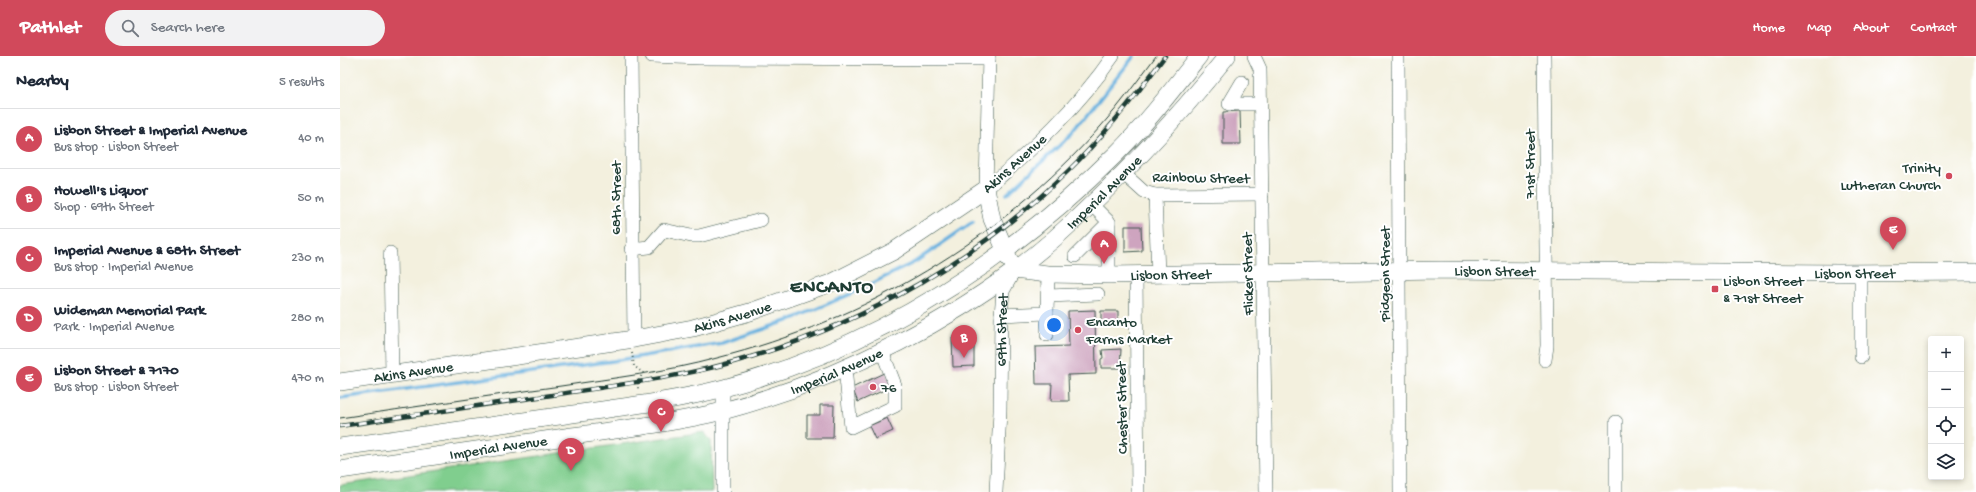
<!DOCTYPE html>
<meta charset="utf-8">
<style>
body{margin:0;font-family:"Gochi Hand",sans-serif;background:#f2f2f3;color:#1f2937}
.controls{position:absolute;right:12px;bottom:12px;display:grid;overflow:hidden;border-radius:4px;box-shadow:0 2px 6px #0003}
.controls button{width:36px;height:36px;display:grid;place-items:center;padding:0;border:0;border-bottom:1px solid #e0e1e3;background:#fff;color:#1f2937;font:20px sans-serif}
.you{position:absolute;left:714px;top:269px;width:14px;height:14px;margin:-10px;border:3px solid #fff;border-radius:50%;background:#1a73e8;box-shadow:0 0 0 6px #1a73e833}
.badge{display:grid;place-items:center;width:26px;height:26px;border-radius:50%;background:#d1495b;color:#fff;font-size:13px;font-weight:700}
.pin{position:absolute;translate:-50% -33px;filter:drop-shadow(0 1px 2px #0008)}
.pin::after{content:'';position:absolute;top:21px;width:14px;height:12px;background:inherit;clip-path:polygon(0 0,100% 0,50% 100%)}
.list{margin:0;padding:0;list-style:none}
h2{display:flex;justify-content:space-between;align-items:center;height:52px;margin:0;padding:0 16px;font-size:17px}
h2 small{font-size:13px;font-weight:400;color:#747a83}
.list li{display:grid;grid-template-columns:26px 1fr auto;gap:12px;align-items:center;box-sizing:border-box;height:60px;padding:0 16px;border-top:1px solid #e0e1e3}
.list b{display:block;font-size:15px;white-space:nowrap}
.list p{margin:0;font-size:13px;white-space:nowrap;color:#747a83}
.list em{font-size:13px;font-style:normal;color:#747a83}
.icon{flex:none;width:22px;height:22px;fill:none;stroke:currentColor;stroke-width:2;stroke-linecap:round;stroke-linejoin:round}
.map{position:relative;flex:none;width:1636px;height:436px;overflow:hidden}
header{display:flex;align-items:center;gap:24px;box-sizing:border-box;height:56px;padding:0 20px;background:#d1495b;color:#fff}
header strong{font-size:19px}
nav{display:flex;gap:22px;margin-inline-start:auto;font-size:14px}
.search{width:280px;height:36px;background:#f2f2f3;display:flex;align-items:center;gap:10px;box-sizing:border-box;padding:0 14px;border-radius:22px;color:#747a83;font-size:15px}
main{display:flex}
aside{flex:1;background:#fff}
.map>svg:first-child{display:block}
</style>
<header>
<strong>Pathlet</strong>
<div class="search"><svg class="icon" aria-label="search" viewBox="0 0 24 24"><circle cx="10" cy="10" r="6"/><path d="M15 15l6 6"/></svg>Search here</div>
<nav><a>Home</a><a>Map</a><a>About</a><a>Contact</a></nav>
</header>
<main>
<aside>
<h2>Nearby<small>5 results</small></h2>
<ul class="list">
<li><span class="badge">A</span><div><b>Lisbon Street &amp; Imperial Avenue</b><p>Bus stop · Lisbon Street</p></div><em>40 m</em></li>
<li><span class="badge">B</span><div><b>Howell's Liquor</b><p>Shop · 69th Street</p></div><em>50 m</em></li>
<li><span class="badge">C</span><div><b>Imperial Avenue &amp; 68th Street</b><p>Bus stop · Imperial Avenue</p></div><em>230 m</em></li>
<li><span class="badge">D</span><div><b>Wideman Memorial Park</b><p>Park · Imperial Avenue</p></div><em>280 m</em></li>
<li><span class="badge">E</span><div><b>Lisbon Street &amp; 7170</b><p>Bus stop · Lisbon Street</p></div><em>470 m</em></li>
</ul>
</aside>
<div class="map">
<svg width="1636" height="436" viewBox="0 0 1636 436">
<rect width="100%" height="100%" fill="#fff"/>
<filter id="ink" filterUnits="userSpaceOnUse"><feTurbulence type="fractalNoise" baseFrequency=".025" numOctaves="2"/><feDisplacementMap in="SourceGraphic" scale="8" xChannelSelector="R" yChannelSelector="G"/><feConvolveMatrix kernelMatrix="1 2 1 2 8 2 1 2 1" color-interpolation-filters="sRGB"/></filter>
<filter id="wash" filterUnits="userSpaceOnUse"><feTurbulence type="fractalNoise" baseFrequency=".012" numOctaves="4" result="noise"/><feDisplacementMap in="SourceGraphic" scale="16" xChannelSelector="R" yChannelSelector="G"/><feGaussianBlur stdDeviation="0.9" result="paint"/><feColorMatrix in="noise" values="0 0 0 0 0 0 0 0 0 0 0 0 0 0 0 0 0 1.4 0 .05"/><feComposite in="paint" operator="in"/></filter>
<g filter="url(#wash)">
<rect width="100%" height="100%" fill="#f3f0de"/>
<!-- green -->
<path fill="#80ce8e" stroke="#508661" d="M364 376 371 385 372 436H0V429Z"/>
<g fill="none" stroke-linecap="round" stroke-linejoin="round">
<!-- stream -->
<path stroke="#67b1df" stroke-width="3.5" d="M667 138 733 77 794 0
M0 342 273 305 382 287 450 264 511 238 575 206 633 166"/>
</g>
<g id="blocks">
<!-- building -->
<path fill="#cea4bf" d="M900 55 901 88H883V56Z
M785 170H801L802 195 785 196Z
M755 254 756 318 728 319 729 345H711L712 328H696L695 291 729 290 728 255Z
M761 255H778V268H761Z
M623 279H634V310L613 311 612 281H623Z
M781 293 780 312H761V303L763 302 762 294Z
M546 316 553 330 518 346 512 332Z
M480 349H494L493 382H467V359H480Z
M547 362 553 375 535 383 529 370Z"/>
</g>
</g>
<g filter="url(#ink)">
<use href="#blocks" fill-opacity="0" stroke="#3f584e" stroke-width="1"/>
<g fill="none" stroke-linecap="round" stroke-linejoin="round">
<!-- minor casing -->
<g stroke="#3f584e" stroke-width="14">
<g id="minor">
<path d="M291 0 294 283"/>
<path d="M312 0 359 2 649 3"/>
<path d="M914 0 920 13 926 436"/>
<path d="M1058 0 1060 436"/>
<path d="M1204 0 1207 290 1205 304"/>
<path d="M902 26 889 48H920"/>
<path d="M783 117 804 136 815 139 922 138"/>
<path d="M646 133C693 93 738 51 773 0"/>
<path d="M646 133 649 0"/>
<path d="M815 139 818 219"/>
<path d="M751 148 769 166V219"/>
<path d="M291 193 309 191 324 174 351 180H359L421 164"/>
<path d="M50 197 52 319"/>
<path d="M735 200 769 166"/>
<path d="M796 219 798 436"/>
<path d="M708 240 758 238"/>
<path d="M707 257V279"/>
<path d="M661 259 707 257 708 218"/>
<path d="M1521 301V217"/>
<path d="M505 312 511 371 555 350V329L542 295"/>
<path d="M383 332V436"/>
<path d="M1276 366V436"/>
<path id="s1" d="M656 436 660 355 661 259 663 235 673 217"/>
</g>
</g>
<!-- major casing -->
<g stroke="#3f584e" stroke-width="18">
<g id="major">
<path id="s2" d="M674 214 707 218 769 219 1101 214 1499 217 1636 216"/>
<path id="s3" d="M0 326 294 283 353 272 410 256 491 227 554 195 646 133 652 163 669 203"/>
<path d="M0 391C73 381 146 370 219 360 274 352 331 346 384 332 535 292 666 207 776 98 806 68 833 33 859 0"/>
<path id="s4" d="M0 414C77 403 155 391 232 380 282 373 334 367 383 355 500 324 624 261 715 182 777 127 835 65 887 0"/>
</g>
</g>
<!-- path -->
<path stroke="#3f584e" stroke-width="2" stroke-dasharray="1 3" stroke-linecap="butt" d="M292 297 294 310 303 317 298 326V334"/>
<!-- minor -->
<use href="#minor" stroke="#fff" stroke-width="13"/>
<!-- major -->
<use href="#major" stroke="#fff" stroke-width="17"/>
<!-- tram -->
<path stroke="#1f3d34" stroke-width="1" d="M0 362C74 351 147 340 221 330 273 322 326 316 377 302 524 265 660 184 761 70 781 48 798 24 816 0"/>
<!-- rail casing -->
<g stroke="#1f3d34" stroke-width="4.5">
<path id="rail" d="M0 370C73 359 146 348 219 338 285 328 350 320 414 300 530 264 640 201 728 115 764 80 795 41 825 0"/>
</g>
<!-- rail -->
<use href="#rail" stroke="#fff" stroke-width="3" stroke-dasharray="9" stroke-linecap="butt"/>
</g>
</g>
<!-- markers -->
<g fill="#d1495b" stroke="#fff" stroke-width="1.5">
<circle cx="1609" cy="120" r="4"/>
<rect x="1371" y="229" width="8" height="8" rx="2"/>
<circle cx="738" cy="274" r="4"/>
<circle cx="533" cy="331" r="4"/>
</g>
<g text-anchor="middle" stroke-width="4" stroke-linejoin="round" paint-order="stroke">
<!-- street labels -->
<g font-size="15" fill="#1f3d34" stroke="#fff">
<text transform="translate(674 107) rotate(-42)" y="5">Akins Avenue</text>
<text transform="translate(1189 108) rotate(-90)" y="5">71st Street</text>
<text transform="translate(861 121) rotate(1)" y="5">Rainbow Street</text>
<text dy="5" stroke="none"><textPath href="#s4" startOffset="832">Imperial Avenue</textPath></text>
<text transform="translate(275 142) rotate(-90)" y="5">68th Street</text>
<text dy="5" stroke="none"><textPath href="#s2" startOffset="481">Lisbon Street</textPath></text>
<text dy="5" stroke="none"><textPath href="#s2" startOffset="841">Lisbon Street</textPath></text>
<text dy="5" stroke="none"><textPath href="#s2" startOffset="157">Lisbon Street</textPath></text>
<text transform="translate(907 218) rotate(-91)" y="5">Flicker Street</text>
<text transform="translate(1044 218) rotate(-90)" y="5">Pidgeon Street</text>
<text dy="5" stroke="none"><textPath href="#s3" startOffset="398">Akins Avenue</textPath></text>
<text dy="5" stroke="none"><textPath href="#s1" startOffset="162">69th Street</textPath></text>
<text dy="5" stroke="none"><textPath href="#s4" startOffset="508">Imperial Avenue</textPath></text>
<text dy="5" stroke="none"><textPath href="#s3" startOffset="74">Akins Avenue</textPath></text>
<text transform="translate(781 352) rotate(-91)" y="5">Chester Street</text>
<text dy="5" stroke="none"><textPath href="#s4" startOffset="160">Imperial Avenue</textPath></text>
</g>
<!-- poi labels -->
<g font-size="15" fill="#1f3d34" stroke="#fff" text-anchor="start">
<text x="1601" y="116" text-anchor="end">Trinity<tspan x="1601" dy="17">Lutheran Church</tspan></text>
<text x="1383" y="229">Lisbon Street<tspan x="1383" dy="17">&amp; 71st Street</tspan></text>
<text x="746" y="270">Encanto<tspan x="746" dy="17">Farms Market</tspan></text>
<text x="541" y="336">76</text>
</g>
<!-- district labels -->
<g font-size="19" font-weight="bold" letter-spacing="1" fill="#1f3d34" stroke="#fff">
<text x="492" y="236">ENCANTO</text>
</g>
</g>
</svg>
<div class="controls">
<button>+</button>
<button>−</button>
<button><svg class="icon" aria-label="locate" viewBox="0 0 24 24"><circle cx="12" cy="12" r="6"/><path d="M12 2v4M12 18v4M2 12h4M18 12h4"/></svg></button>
<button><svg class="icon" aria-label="layers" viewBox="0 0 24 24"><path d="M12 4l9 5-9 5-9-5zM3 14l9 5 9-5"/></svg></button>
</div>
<div class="you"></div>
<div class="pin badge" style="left:764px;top:208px">A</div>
<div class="pin badge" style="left:624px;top:302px">B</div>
<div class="pin badge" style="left:321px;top:376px">C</div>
<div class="pin badge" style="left:231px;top:415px">D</div>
<div class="pin badge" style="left:1553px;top:194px">E</div>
</div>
</main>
